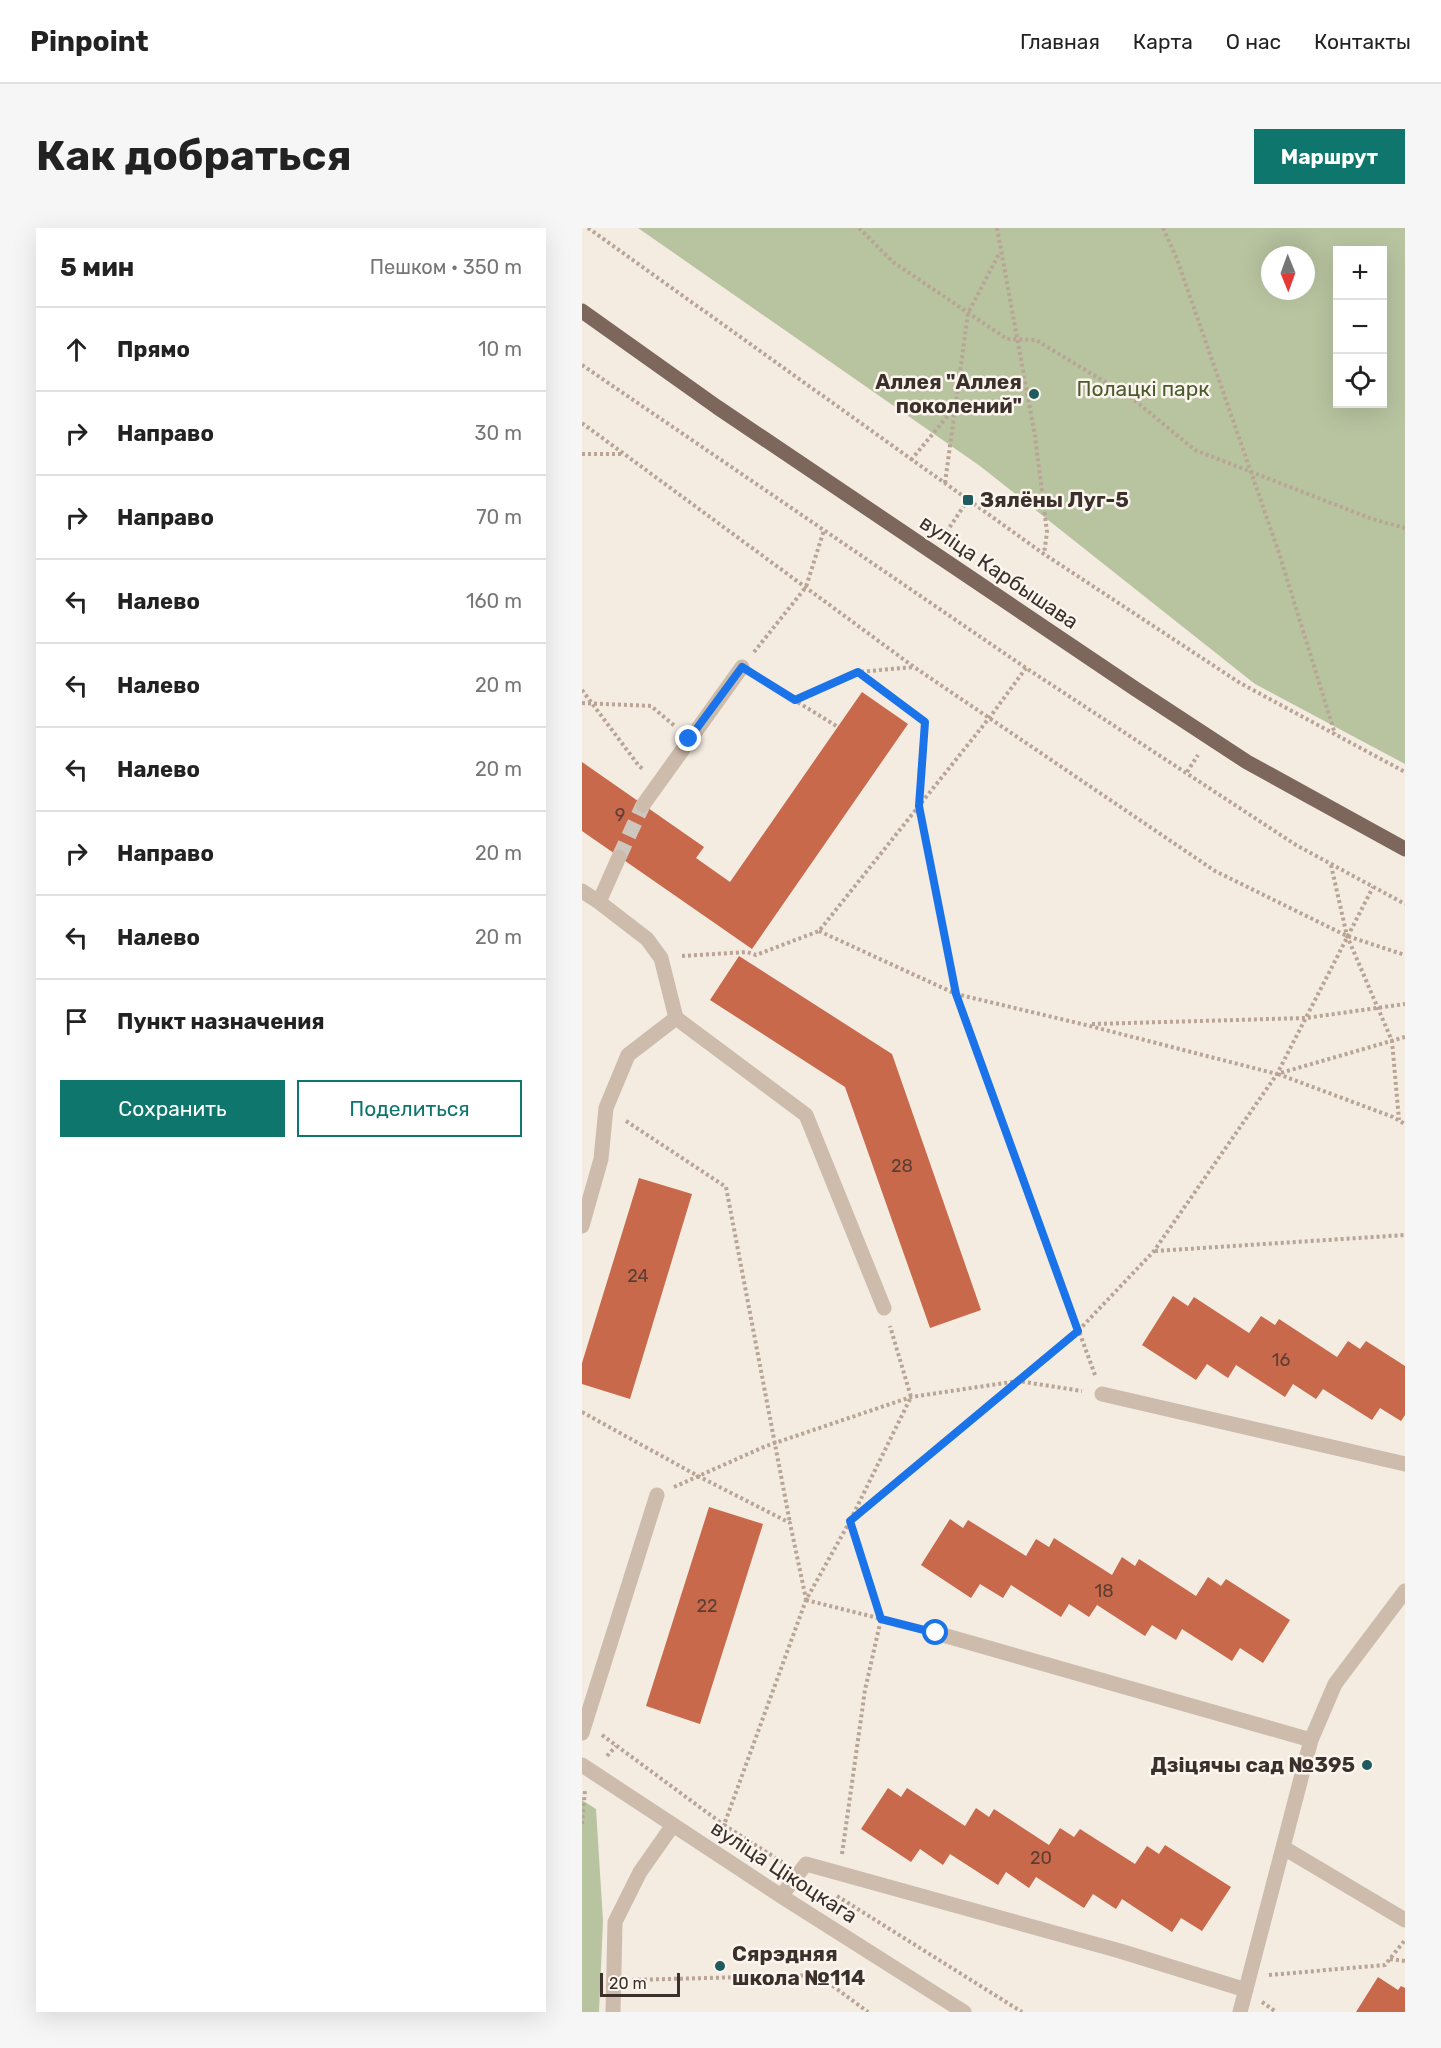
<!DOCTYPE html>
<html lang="ru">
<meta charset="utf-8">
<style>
body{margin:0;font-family:Rubik,sans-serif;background:#f6f6f6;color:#222}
.controls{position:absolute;right:18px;top:18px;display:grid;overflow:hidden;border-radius:0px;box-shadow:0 6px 24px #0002}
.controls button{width:54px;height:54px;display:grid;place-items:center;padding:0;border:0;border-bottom:2px solid #e0e0e0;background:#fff;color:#222;font:30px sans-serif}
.compass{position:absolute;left:679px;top:18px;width:54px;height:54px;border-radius:50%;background:#fff;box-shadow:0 6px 24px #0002;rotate:179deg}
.scale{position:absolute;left:18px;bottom:15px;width:80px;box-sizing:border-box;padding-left:6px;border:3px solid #3b302b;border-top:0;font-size:16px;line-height:21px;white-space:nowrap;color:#3b302b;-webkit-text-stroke:4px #fbf5ee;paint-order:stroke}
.stop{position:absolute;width:18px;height:18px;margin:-14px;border:4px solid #1a73e8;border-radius:50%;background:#fff}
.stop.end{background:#1a73e8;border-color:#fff;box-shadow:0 2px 6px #0008}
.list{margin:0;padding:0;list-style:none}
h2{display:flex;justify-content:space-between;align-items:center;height:78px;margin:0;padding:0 24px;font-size:26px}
h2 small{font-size:20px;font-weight:400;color:#767676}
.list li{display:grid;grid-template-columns:39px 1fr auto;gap:18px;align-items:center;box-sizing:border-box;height:84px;padding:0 24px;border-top:2px solid #e0e0e0}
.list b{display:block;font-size:22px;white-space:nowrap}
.list em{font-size:20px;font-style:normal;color:#767676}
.actions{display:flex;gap:12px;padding:18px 24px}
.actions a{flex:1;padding:14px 0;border:2px solid #0f766e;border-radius:0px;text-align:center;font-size:21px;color:#0f766e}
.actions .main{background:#0f766e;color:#fff}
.icon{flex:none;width:33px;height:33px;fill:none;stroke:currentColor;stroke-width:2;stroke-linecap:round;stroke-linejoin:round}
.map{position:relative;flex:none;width:823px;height:1784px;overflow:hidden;border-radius:0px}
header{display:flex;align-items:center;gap:36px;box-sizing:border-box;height:84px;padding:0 30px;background:#fff;border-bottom:2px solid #e0e0e0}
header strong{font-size:28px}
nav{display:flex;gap:33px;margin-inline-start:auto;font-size:21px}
.intro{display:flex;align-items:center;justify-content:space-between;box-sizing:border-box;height:144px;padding:0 36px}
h1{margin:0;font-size:42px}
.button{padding:15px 27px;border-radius:0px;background:#0f766e;color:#fff;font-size:21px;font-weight:700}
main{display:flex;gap:36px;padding:0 36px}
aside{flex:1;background:#fff;border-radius:0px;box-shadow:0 6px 24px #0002}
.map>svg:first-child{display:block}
</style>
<header>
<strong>Pinpoint</strong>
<nav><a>Главная</a><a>Карта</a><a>О нас</a><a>Контакты</a></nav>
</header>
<div class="intro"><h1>Как добраться</h1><a class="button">Маршрут</a></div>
<main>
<aside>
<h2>5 мин<small>Пешком · 350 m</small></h2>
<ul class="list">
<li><svg class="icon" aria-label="ahead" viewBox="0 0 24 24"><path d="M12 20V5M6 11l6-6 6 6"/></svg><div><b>Прямо</b></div><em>10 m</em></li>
<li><svg class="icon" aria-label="right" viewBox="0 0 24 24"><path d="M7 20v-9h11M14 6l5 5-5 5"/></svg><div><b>Направо</b></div><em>30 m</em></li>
<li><svg class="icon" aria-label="right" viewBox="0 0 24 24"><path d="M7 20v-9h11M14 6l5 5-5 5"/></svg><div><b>Направо</b></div><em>70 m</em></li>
<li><svg class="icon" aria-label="left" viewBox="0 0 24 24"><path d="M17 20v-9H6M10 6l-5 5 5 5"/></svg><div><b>Налево</b></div><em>160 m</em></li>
<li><svg class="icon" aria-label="left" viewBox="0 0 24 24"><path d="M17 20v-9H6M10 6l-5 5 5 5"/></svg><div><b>Налево</b></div><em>20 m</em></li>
<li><svg class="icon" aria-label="left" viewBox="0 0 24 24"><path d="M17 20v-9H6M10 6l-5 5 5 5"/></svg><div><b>Налево</b></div><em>20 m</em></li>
<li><svg class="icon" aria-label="right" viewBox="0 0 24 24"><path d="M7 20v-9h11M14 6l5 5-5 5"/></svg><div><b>Направо</b></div><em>20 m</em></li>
<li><svg class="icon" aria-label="left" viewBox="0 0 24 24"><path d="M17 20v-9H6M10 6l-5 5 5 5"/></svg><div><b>Налево</b></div><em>20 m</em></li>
<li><svg class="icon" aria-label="arrive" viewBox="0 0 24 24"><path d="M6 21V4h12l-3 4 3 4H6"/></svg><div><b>Пункт назначения</b></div></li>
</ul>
<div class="actions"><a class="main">Сохранить</a><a>Поделиться</a></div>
</aside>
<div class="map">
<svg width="823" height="1784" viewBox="0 0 823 1784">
<rect width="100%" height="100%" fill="#f4ebe1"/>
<!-- green -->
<path fill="#b8c4a0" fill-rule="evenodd" d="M56 0H823V536L673 456 398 238ZM756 22H800V176H756ZM688 27H724V63H688Z
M0 1572 14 1581 21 1693 17 1784H0Z"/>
<!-- building -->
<path fill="#c8694b" d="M280 464 326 496 170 721 0 603V534L122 619 114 630 148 654Z
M157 728 310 826 399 1082 348 1100 263 859 128 772Z
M57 950 110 966 48 1171 0 1156V1135Z
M591 1068 606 1078 612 1069 667 1105 679 1088 693 1097 697 1091 755 1129 766 1113 778 1121 784 1113 823 1138V1187L819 1193 798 1180 790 1192 741 1161 734 1171 711 1156 703 1169 654 1137 646 1150 625 1136 614 1152 560 1117Z
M127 1279 181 1296 118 1496 64 1478Z
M368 1291 381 1300 386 1292 444 1328 454 1311 467 1319 472 1310 530 1347 540 1329 553 1338 557 1331 614 1368 626 1349 639 1358 644 1351 708 1392 681 1435 658 1420 650 1433 600 1401 594 1412 570 1397 563 1408 515 1377 507 1389 487 1376 479 1389 429 1357 421 1370 398 1356 389 1370 339 1337Z
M306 1560 319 1569 325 1560 383 1598 394 1580 407 1589 412 1581 467 1617 478 1600 492 1609 498 1601 553 1636 565 1618 577 1626 583 1617 649 1659 620 1703 599 1690 590 1704 540 1671 534 1681 511 1666 502 1680 454 1649 447 1660 424 1644 416 1657 368 1626 361 1637 338 1621 329 1634 279 1601Z
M796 1749 816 1762 819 1758 823 1760V1784H774Z"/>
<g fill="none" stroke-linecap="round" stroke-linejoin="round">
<!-- minor-tunnel -->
<path stroke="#cfc6bd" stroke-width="15" stroke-dasharray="15 8" stroke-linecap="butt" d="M37 629 61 577"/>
<!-- path -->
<path stroke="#b9a596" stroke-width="4" stroke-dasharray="3 3" stroke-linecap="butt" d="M6 0 462 326 658 455 823 544
M277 0 311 34 425 111 454 112 551 171 613 222 790 291 823 300
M415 0 453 208 465 304 462 326
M581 0 595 31 696 322 753 506
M0 137 444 440 714 617 823 676
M0 195 332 439 633 643 765 708 823 727
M0 226H41
M329 232 374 178
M363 255 386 85 418 24
M361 309 386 272
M172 424 224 359 242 302
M276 444 343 494 337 578 374 766 513 1147
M175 449 256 499
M0 462 57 538 62 542
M213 472 276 444 332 439
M0 475 69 478 94 499
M605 544 616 527
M749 637 765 708 810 813 817 892
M237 703 374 766 504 797 695 846 823 809
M100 728 165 724 174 727 237 703 408 489 444 440
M510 796 724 790 823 776
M696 846 811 889 823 896
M44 893 144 959 208 1295
M573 1023 823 1007
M0 1184 116 1248 208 1295 224 1371
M92 1259 184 1218 329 1169 436 1153 500 1163
M224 1372 336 1400
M20 1507 142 1597
M25 1528 34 1518
M0 1596 3 1562
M260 1626 283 1462 299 1391 268 1293 329 1169 308 1098
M200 1634 142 1597 224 1372 268 1293 496 1103 572 1023 695 846 791 659
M255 1668 440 1784
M808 1731 823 1733
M687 1747 803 1737 823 1712
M50 1752 236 1747 286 1784
M680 1774 694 1784"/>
<!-- minor -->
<path stroke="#cdbbac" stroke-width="15" d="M61 577 160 439
M37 629 17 674 65 711 79 730 94 790 224 887 302 1080
M0 663 17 674
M0 998 19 931 24 880 46 827 94 790
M520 1166 823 1236
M354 1405 729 1512
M0 1505 75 1267
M0 1537 199 1668 382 1784
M702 1620 823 1692
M199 1668 224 1636 538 1723 664 1762
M31 1784 33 1694 58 1644 91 1597
M658 1784 729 1512 753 1456 823 1363"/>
<!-- major -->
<path stroke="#7d675c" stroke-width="15" d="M0 83 135 179 555 462 665 534 823 621"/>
</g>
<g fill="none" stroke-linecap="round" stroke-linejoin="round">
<!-- route -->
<path stroke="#1a73e8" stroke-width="8" d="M107 511 160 439 213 472 276 444 343 494 337 578 374 766 496 1103 268 1293 299 1391 354 1405"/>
</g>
<!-- markers -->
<g fill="#1f5a5e" stroke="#fbf5ee" stroke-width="2">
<circle cx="452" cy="166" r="6"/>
<rect x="380" y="266" width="12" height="12" rx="3"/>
<circle cx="785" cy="1537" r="6"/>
<circle cx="138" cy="1738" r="6"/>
</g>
<g text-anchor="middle" stroke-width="5" stroke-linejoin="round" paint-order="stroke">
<!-- number labels -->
<g font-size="18" fill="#5e3e33">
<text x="38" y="593">9</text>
<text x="320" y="944">28</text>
<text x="56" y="1054">24</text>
<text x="699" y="1138">16</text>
<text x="522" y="1369">18</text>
<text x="125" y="1384">22</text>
<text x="459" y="1636">20</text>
</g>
<!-- poi labels -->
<g font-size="21" font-weight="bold" fill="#3b302b" stroke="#fbf5ee" text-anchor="end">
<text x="440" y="161">Аллея "Аллея<tspan x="440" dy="24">поколений"</tspan></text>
<text x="398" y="279" text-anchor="start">Зялёны Луг-5</text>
<text x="773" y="1544">Дзіцячы сад №395</text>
<text x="150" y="1733" text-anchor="start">Сярэдняя<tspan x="150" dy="24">школа №114</tspan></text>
</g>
<!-- park labels -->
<g font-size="21" fill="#4a5a2e" stroke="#fbf5ee">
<text x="561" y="168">Полацкі парк</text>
</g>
<!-- street labels -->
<g font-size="21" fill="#3b302b" stroke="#fbf5ee">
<text transform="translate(417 344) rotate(34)" y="7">вуліца Карбышава</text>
<text transform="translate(202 1644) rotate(33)" y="7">вуліца Цікоцкага</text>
</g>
</g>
</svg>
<div class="controls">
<button>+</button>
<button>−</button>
<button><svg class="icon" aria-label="locate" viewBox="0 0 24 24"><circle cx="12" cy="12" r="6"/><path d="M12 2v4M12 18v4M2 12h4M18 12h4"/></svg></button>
</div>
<svg class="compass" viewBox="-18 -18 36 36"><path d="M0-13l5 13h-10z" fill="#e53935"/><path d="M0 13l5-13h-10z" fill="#767676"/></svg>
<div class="scale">20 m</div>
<div class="stop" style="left:354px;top:1405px"></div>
<div class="stop end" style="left:107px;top:511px"></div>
</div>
</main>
